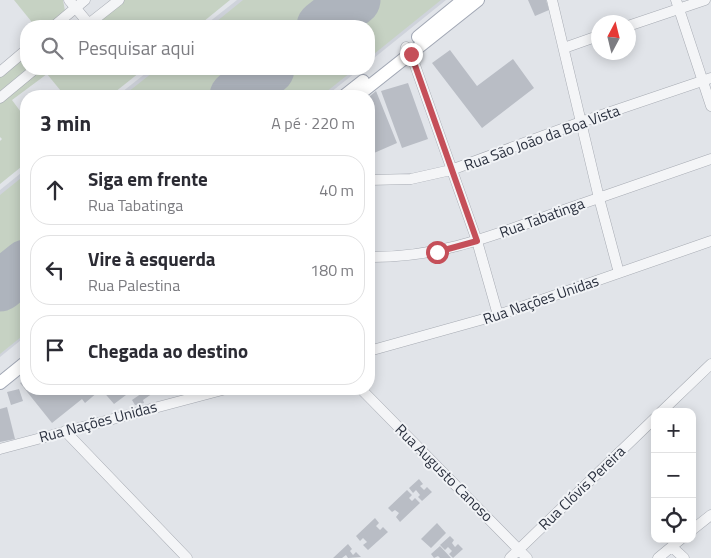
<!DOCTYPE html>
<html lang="pt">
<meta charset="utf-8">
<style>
body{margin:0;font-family:"Titillium Web",sans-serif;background:#f7f7f7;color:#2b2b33}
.controls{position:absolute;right:15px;bottom:15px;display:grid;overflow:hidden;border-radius:10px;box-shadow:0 2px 12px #0003}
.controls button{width:45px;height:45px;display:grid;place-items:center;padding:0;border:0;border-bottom:1px solid #e1e1e2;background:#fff;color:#2b2b33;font:25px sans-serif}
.compass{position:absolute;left:591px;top:15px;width:45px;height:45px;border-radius:50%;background:#fff;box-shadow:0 2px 12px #0003;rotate:7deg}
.stop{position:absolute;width:15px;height:15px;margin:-11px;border:4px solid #c54f59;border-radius:50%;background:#fff}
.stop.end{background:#c54f59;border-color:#fff;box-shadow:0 1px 5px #0008}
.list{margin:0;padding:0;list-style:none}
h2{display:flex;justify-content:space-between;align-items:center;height:65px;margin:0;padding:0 20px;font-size:21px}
h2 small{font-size:16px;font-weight:400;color:#7c7c81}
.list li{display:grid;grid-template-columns:32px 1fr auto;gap:15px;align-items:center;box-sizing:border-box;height:70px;margin:0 10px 10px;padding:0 10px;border:1px solid #e1e1e2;border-radius:20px}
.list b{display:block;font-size:19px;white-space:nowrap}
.list p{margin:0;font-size:16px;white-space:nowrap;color:#7c7c81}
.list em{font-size:16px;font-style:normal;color:#7c7c81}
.icon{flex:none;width:28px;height:28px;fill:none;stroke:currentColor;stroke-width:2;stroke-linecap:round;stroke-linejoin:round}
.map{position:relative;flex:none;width:711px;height:558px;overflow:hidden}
.search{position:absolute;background:#fff;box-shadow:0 2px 12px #0003;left:20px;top:20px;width:355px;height:55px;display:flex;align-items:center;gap:12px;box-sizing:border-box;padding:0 18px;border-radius:20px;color:#7c7c81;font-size:19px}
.panel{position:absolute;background:#fff;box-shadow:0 2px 12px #0003;left:20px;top:90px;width:355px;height:305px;border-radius:20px}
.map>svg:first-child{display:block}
</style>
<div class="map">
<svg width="711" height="558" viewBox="0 0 711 558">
<rect width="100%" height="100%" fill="#e1e4e9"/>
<!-- built -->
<path fill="#cfd3db" d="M237 0H446L369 62V26H204Z
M151 69H360L326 96H117Z
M26 169V336L0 357V190Z"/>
<!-- green -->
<path fill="#c6d2c3" d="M14 0H63L65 11 46 26H35Z
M124 0H230L198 26H91Z
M243 0H336L303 26H211Z
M375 0H441L369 58V26H343Z
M26 55 27 69 0 91V76Z
M39 69H144L110 96H65L47 74 12 100 26 119V163L0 184V141L2 139 0 137V100Z
M157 69H250L216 96H123Z
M290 69H355L321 96H256Z
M26 174V248L0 269V195Z
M26 282V333L0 354V303Z"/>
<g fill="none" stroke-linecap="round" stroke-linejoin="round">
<!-- runway -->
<path stroke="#aeb4bd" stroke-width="51" d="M322 26 355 0
M235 96 269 69
M0 286 26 265"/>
</g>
<!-- building -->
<path fill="#b9bdc5" d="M528 0H546L549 10 535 16Z
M450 50 477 86 513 59 534 88 482 128 432 63Z
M408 83 428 139 402 148 381 91Z
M376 91 397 143 374 153 369 141V97Z
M26 379V389H95L98 392 85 403 82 399 52 423 20 383Z
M19 389 23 401 11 405 7 392Z
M101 389H134L114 404Z
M148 389H154L156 391 143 400 144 403 135 405 132 400Z
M7 407 15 439 0 442V409Z
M419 479 423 484 420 486 424 490 427 487 432 492 422 501 418 497 420 495 416 490 413 493 409 488Z
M407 490 412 495 409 498 412 501 415 498 420 503 400 522 396 517 399 513 395 510 392 512 388 508Z
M375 518 379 523 376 526 380 530 383 527 388 532 368 550 363 545 367 542 363 538 360 541 356 536Z
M437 523 446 533 431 548 421 539Z
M450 536 454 540 452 543 455 547 458 544 463 549 453 558 449 554 452 551 448 547 445 550 440 545Z
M348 544 352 549 350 551 353 555 356 552 361 557 348 558 346 555 342 558H333Z
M440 546 451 558H440L438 556 434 558 431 554Z"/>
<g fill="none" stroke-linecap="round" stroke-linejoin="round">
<!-- minor casing -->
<g stroke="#a7abb3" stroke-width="11">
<path id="minor" d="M69 0 89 24
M552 0 599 198 619 273
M676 0 711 106
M54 26 85 0
M86 26 119 0
M628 26 705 0
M406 47 411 54 477 241 498 315
M564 48 598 36
M0 72 26 50
M0 98 35 69
M369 180 411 179 451 170 581 122 711 78
M369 257C441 258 497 234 564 210 613 193 662 176 711 159
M369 351 498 315 711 241
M361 389 527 558
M661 412 711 364
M65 431 187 558
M0 449 226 389
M692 530 711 515
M672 547 684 558
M510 558 655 418
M658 558 681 539"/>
</g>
<!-- major casing -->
<g stroke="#a1a7b4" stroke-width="14">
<path id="major" d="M418 37 463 0
M344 96 363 81
M357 96 478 0
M0 383 26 362"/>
</g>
<!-- minor -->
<use href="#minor" stroke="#f4f5f7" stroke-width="10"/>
<!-- major -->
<use href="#major" stroke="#fff" stroke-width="12"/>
</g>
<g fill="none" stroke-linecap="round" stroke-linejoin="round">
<!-- route -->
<path stroke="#c54f59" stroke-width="6" d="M411 54 477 241 437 252"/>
</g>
<g text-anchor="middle" stroke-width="4" stroke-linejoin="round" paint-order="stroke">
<!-- street labels -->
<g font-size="15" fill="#2b313f" stroke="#f1f3f6">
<text transform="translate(542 138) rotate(-20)" y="5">Rua São João da Boa Vista</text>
<text transform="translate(542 218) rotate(-20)" y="5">Rua Tabatinga</text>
<text transform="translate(541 300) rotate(-19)" y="5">Rua Nações Unidas</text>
<text transform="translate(98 422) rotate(-15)" y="5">Rua Nações Unidas</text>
<text transform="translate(444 473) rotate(45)" y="5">Rua Augusto Canoso</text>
<text transform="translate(582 488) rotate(-44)" y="5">Rua Clóvis Pereira</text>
</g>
</g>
</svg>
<div class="controls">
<button>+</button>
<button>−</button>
<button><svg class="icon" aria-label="locate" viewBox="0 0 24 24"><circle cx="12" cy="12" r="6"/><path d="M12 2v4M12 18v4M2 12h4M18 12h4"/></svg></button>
</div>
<svg class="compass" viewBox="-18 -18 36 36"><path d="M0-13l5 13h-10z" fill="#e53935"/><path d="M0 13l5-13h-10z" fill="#7c7c81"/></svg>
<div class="stop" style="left:437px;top:252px"></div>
<div class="stop end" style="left:411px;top:54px"></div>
<div class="search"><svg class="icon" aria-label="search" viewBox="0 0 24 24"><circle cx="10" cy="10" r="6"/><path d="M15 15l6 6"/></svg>Pesquisar aqui</div>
<section class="panel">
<h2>3 min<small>A pé · 220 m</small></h2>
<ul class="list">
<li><svg class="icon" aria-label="ahead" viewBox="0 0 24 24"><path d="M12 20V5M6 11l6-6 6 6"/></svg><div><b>Siga em frente</b><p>Rua Tabatinga</p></div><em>40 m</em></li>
<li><svg class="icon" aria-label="left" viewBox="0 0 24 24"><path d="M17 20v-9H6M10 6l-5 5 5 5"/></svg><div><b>Vire à esquerda</b><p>Rua Palestina</p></div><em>180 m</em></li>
<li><svg class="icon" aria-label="arrive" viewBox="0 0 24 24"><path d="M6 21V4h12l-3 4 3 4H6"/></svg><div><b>Chegada ao destino</b></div></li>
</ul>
</section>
</div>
